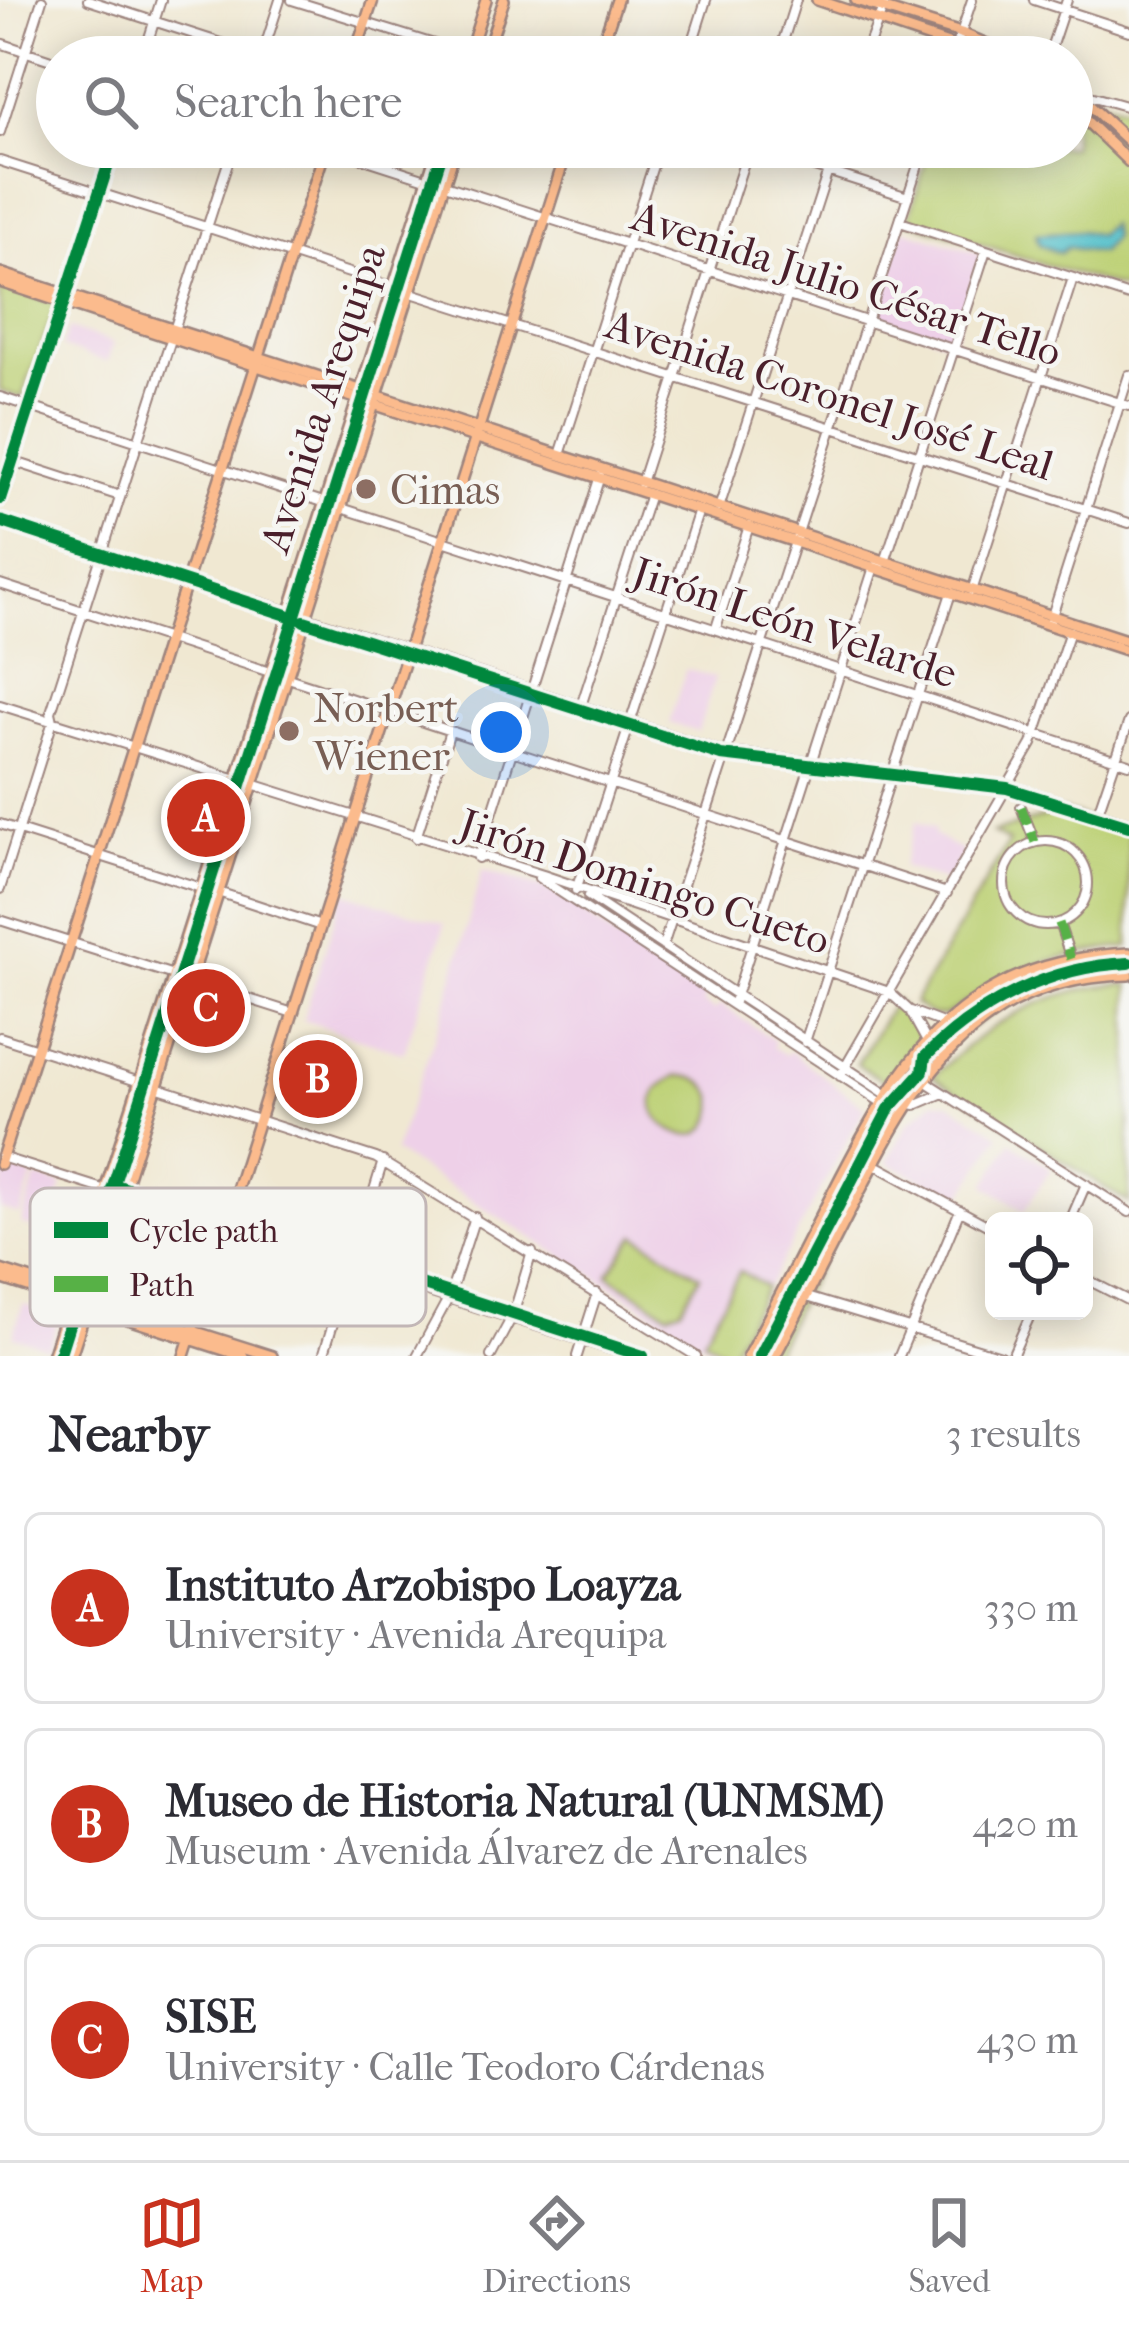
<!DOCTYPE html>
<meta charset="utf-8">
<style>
body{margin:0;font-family:"IM FELL French Canon",serif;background:#f2f2f3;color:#2b2b33}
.controls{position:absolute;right:36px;bottom:36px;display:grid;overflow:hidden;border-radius:18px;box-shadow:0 6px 30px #0003}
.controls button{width:108px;height:108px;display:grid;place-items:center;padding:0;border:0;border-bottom:3px solid #e1e1e2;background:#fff;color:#2b2b33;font:60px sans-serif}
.you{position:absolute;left:501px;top:732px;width:42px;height:42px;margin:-30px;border:9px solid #fff;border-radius:50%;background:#1a73e8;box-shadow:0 0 0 18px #1a73e833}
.badge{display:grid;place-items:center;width:78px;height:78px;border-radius:50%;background:#c8321e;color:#fff;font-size:39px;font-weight:700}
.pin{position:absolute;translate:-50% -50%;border:6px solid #fff;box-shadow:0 3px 12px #0006}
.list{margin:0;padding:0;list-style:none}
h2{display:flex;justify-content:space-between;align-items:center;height:156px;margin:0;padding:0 48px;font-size:51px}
h2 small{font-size:39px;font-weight:400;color:#7c7c81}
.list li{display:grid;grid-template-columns:78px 1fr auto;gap:36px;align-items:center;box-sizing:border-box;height:192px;margin:0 24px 24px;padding:0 24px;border:3px solid #e1e1e2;border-radius:18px}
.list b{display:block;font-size:45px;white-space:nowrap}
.list p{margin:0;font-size:39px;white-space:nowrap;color:#7c7c81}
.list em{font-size:39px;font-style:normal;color:#7c7c81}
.icon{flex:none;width:66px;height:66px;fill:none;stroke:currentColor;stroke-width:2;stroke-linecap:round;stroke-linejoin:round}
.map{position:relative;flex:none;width:1129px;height:1356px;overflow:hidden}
.search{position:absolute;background:#fff;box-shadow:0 6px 30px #0003;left:36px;right:36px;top:36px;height:132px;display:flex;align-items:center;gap:30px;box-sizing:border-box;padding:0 42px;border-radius:66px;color:#7c7c81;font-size:45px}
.sheet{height:804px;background:#fff}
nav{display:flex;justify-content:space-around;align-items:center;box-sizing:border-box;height:168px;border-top:3px solid #e1e1e2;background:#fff;font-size:33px;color:#7c7c81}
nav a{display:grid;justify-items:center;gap:6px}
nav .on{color:#c8321e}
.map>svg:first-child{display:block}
</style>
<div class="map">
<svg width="1129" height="1356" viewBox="0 0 1129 1356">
<rect width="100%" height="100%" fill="#f6f6f2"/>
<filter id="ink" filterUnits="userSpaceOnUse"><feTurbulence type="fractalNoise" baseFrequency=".00833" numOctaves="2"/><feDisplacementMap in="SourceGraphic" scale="24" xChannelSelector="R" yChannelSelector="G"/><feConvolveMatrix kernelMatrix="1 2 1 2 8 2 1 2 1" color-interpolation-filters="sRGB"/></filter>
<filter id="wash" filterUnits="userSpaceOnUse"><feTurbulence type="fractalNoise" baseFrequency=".004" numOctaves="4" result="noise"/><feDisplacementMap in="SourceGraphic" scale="48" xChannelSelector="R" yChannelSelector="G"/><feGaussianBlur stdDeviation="2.7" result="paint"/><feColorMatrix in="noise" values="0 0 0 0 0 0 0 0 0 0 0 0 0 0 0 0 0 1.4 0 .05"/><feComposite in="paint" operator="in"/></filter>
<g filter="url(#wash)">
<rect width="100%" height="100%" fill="#f0e8d2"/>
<!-- built -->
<path fill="#eed0e8" d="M903 229 981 254 952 343 875 318Z
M69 328 113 343 107 362 62 347Z
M686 669 715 678 698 732 669 723Z
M916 822 935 829 934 835 964 852 948 882 902 867Z
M482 870 545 888 576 907 619 941 622 937 707 995 703 1003 715 1011 720 1004 775 1041 773 1047 786 1055 790 1051 865 1108 730 1356H723L394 1152 445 1008Z
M343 892 445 924 404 1053 303 1020Z
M192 989 229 1000 221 1026 184 1016Z
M934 1101 950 1103 1000 1135 960 1199 887 1162 908 1123Z
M1011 1142 1051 1168 1024 1211 986 1185Z
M8 1168 33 1176 20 1215 0 1209V1193Z
M36 1177 63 1185 48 1233 21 1224Z
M23 1304 59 1315 49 1348 13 1336Z"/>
<!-- green -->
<path fill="#bcd073" stroke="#83784f" stroke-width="3" d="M1072 94 1129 108V291L908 221 930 147H1072Z
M0 285 55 302 56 307 22 398 0 391Z
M1063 811 1129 832V947C1046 954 1012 971 944 1016L931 1015 914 1003 1009 842 993 833Z
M1129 957V970C1068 971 1019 995 970 1028L954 1022C1007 977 1061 966 1129 957Z
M1129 984V1203L933 1077C989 1021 1048 987 1129 984Z
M895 1000 921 1036 886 1083 857 1064Z
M946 1027 961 1034 931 1061 907 1095 895 1087Z
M677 1076C697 1075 718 1087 714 1110 705 1171 610 1106 677 1076Z
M875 1116 891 1123 772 1356H752Z
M636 1235 700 1276 681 1308 668 1313 608 1275Z
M740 1271 766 1287 729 1355 703 1339Z"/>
<!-- water -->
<path fill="#54c1cb" stroke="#4f707b" stroke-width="3" d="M1109 224 1113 237 1100 253 1068 247 1060 253 1040 245 1036 234 1081 231 1098 235Z"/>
</g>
<g filter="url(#ink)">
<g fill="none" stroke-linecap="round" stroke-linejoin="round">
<!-- minor casing -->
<g stroke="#9d847e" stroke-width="12">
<path id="minor" d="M88 0 265 57
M292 0 476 57
M1034 0 1129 31
M0 43 57 62
M262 56 280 0
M143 57 161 0
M688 57 706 0
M778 57 796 0
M859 57 871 39 886 0
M953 57 972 0
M1048 57 1067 0
M1076 92 1129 107
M0 132 42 0
M327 147 1129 406
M752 147 908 197
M0 161 1129 523
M900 222 1129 296
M0 397 1129 764
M560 455 659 147
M12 461 120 496
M641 483 749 147
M0 499 114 147
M719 508 828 171
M0 518 721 751 1009 785 1129 822
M0 584 947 893
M972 591 1073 278
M1051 619 1129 375
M716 628 749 526
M0 705 543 875 889 992 910 1011 926 1040
M581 706 650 494
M1021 807 1035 842
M1098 812 1129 721
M0 824 201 888
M416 838 450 731
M1004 883a42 42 0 1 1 84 0a42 42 0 1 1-84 0Z
M478 858 600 476
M539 878 899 1114
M0 889 53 721 51 712 233 147
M576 890 699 510
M218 892 321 926
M588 896 895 1100 915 1105 943 1093
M0 920 293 1013
M1059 923 1071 959
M663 946 924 147
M733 1005 874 567 885 562 986 250
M911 1011 969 1033
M0 1037 376 1158 696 1356
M805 1042 951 593
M840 1076 1032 744 1070 631
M923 1080 1129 1212
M1 1157 631 1356
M874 1164 994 1229
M1070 1221 1086 1184
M1084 1278 1129 1301
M208 1282 333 1321
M807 1297 1001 1356
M323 1356 383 1161
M417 1356 450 1295 475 1217
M491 1356 513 1315 532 1252
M577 1356 597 1293
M899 1356 960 1210
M1012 1356 1032 1311"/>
</g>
<!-- major casing -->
<g stroke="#9d847e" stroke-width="14">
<path id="major" d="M817 0 987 57
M856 0 961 33 1017 57
M354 57 373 0
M468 57 486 0
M485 57 504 0
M598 57 617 0
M1072 89 1129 142
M1072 107 1129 162
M0 273 360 390
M0 282 1129 651
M376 395 1129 641
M0 1164 326 147
M0 1270 272 1356
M0 1278 243 1356
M52 1356 438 147
M71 1356 456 147
M184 1356 568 147
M748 1356C777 1302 805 1247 833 1192 902 1057 961 961 1129 953
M775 1356C801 1307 826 1258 851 1209 914 1084 972 978 1129 975"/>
</g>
<!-- minor -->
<use href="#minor" stroke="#fff" stroke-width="8"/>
<!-- major -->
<use href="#major" stroke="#fbbb8d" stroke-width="9"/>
<!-- quiet -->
<path stroke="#57b146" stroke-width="9" stroke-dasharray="18 9" stroke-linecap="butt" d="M1021 807 1035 842
M1059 923 1071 959"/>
<!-- cycleway casing -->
<g stroke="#f6f6f2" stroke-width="20">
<path id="cycleway" d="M0 499 114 147
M0 521 287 615
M304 621 721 755 1007 788 1129 826
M115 1185 643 1356
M59 1356 444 147
M760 1356 889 1109 923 1071 925 1057C980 1002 1051 966 1129 963"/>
</g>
<!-- cycleway -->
<use href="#cycleway" stroke="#00873e" stroke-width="12"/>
</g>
</g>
<!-- markers -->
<g fill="#8d6e63" stroke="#f6f6f2" stroke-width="4.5">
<circle cx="366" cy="489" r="12"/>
<circle cx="289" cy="731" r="12"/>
</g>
<g text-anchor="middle" stroke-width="9" stroke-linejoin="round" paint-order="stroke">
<!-- street labels -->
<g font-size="42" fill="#4a1f2b" stroke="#f6f6f2">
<text transform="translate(847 283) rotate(18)" y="15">Avenida Julio César Tello</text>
<text transform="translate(830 394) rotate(18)" y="15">Avenida Coronel José Leal</text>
<text transform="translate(322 398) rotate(-72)" y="15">Avenida Arequipa</text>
<text transform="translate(795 622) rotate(18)" y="15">Jirón León Velarde</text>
<text transform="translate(645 881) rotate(18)" y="15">Jirón Domingo Cueto</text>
</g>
<!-- education labels -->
<g font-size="42" fill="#785e54" stroke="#f6f6f2" text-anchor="start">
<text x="390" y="504">Cimas</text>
<text x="313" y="722">Norbert<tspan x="313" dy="48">Wiener</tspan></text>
</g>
</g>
<!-- legend -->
<rect x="30" y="1188" width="396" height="138" rx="18" fill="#f6f6f2" stroke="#c2b6b6" stroke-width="3"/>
<rect x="54" y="1222" width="54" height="16" fill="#00873e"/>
<rect x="54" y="1276" width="54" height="16" fill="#57b146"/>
<g font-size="33" fill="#4a1f2b">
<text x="129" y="1242">Cycle path</text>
<text x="129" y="1296">Path</text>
</g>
</svg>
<div class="controls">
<button><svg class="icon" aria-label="locate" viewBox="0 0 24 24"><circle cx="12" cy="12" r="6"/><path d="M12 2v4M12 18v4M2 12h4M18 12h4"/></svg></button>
</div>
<div class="you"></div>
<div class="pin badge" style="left:206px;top:818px">A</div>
<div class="pin badge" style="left:318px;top:1079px">B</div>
<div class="pin badge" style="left:206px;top:1008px">C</div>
<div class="search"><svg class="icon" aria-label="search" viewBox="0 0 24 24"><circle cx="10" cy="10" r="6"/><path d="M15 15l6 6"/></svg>Search here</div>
</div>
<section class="sheet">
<h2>Nearby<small>3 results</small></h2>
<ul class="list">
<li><span class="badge">A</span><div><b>Instituto Arzobispo Loayza</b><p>University · Avenida Arequipa</p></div><em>330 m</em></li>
<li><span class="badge">B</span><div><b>Museo de Historia Natural (UNMSM)</b><p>Museum · Avenida Álvarez de Arenales</p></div><em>420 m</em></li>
<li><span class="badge">C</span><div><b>SISE</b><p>University · Calle Teodoro Cárdenas</p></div><em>430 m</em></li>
</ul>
</section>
<nav>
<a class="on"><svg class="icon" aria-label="map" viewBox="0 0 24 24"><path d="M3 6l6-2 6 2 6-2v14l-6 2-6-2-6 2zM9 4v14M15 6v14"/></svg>Map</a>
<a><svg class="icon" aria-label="directions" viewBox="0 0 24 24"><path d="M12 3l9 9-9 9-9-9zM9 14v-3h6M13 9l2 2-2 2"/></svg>Directions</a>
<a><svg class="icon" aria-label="saved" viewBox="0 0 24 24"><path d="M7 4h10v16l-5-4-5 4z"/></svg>Saved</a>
</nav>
